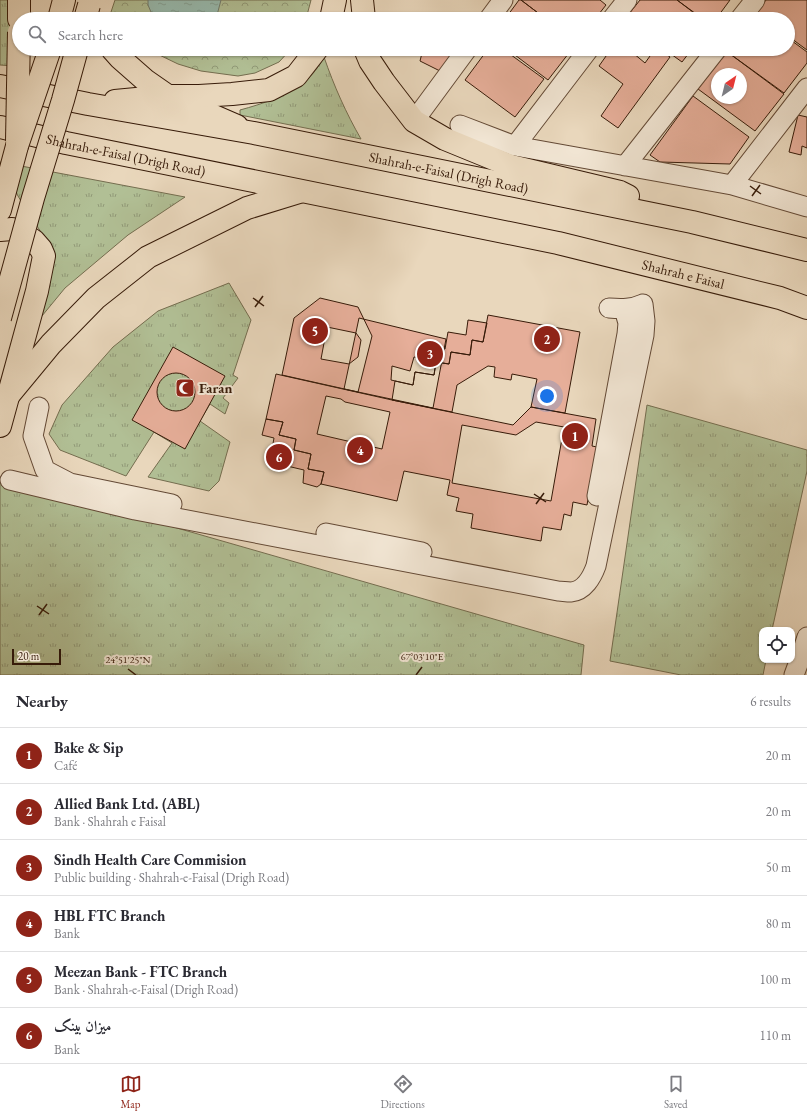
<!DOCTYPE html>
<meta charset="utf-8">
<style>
body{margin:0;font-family:"EB Garamond",Amiri,serif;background:#f2f2f3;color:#2b2b33}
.controls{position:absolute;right:12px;bottom:12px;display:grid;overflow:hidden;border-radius:8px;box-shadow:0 1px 3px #0004}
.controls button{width:36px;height:36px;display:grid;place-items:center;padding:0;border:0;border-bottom:1px solid #e1e1e2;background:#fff;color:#2b2b33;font:20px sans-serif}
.compass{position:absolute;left:711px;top:68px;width:36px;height:36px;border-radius:50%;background:#fff;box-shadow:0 1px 3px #0004;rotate:35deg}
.scale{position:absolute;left:12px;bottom:10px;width:49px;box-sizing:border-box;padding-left:4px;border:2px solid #371b09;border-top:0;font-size:11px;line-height:14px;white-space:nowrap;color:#371b09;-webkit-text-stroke:3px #f1e5d3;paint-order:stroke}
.you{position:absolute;left:547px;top:396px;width:14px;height:14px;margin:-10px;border:3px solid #fff;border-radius:50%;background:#1a73e8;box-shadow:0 0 0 6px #1a73e833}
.badge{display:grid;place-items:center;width:26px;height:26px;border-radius:50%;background:#8f2418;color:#fff;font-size:13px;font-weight:700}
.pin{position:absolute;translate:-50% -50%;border:2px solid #fff;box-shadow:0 1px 4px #0006}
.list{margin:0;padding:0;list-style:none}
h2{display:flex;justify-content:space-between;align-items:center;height:52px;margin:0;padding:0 16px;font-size:17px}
h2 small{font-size:13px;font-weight:400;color:#7c7c81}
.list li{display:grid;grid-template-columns:26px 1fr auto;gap:12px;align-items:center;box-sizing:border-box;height:56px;padding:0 16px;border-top:1px solid #e1e1e2}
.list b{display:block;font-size:15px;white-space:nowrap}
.list p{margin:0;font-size:13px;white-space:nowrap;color:#7c7c81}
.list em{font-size:13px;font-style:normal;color:#7c7c81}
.icon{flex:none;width:22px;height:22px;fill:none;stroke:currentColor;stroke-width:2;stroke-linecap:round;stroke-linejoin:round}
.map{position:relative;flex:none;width:807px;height:675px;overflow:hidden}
.search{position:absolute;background:#fff;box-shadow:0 1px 3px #0004;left:12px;right:12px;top:12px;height:44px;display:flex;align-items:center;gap:10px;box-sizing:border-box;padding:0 14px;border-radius:22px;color:#7c7c81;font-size:15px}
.sheet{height:388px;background:#fff}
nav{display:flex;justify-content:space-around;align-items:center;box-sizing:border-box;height:56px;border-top:1px solid #e1e1e2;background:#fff;font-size:11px;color:#7c7c81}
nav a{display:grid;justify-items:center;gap:2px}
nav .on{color:#8f2418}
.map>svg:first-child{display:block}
</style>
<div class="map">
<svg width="807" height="675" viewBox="0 0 807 675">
<defs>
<pattern id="grass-tufts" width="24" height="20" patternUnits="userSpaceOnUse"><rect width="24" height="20" fill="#b1bf95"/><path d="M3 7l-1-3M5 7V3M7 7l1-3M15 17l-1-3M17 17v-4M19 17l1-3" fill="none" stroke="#919a78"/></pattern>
<pattern id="park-crowns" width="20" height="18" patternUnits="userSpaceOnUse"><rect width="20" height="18" fill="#b1bf95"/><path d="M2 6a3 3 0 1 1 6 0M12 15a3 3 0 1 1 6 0" fill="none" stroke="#919a78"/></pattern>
<pattern id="water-ripples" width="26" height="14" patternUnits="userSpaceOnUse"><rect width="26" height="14" fill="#97baae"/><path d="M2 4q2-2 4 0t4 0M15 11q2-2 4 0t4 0" fill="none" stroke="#839f94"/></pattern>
</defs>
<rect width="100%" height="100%" fill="#e9d7bc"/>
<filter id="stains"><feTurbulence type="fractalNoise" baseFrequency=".005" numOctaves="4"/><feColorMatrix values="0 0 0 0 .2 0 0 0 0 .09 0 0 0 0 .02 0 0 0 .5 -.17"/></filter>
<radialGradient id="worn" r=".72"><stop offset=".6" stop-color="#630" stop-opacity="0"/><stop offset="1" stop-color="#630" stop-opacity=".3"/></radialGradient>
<!-- grass -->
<path fill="url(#grass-tufts)" stroke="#746d4f" d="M0 0H14V66L0 65Z
M324 57C334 86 346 113 361 139L240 115V110C262 104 287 96 305 81 313 75 319 66 324 57Z
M0 162 185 197 128 235 65 288 37 322 49 244 25 208 0 165Z
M229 283 251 320 233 375 238 378 223 398 229 403 225 414 210 404 200 421 230 442 219 481 209 491 148 477 172 443 154 432 126 476 60 450 49 434 62 405 113 347 158 311Z
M647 405 807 450V471L772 630H762V660H766L763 675H681L610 661Z
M0 478 10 480 584 645 581 675H0Z"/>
<!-- park -->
<path fill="url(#park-crowns)" stroke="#746d4f" d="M115 0H311L306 19H114L110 15Z
M147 49H291L279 62 255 73 238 76 201 71 178 64Z"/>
<!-- water -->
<path fill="url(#water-ripples)" stroke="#717a6c" d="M148 0H221L216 19H154L148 5Z
M277 15 284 16 291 18 260 19Z"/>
<!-- building -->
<path fill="#e6ae99" stroke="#371b09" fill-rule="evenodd" d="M519 0H521L546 19H505Z
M521 0H600L606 5 595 19H546Z
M640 0H677L702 19H625Z
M677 0H730L716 19H703Z
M766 0H807V50L788 36V19H765L756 13Z
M755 13 763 19H750Z
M788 38 807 52V63L784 93 726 51 728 49H788Z
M423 49H457L442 72 420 61Z
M488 49H503L544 79 515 117 465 80Z
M507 49H572L548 80Z
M611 49H635L633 53 645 63 655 49H659L670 57 618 128 601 116 623 84 599 66Z
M664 49H692L682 62Z
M726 51 784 94 755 131 698 89ZM717 74H741V98H717Z
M693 96 749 137 730 164 660 162 650 155Z
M798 115 807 117V148L802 146 801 155 789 152Z
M320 298 358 307 372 336 358 392 282 375 294 318ZM327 327 356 333 361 340 358 357 349 364 321 359Z
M488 315 580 332 565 413 531 407 537 379 512 374 511 380 494 377 495 367 488 366 457 385 452 412 392 400 395 381 413 385 415 372 434 375 436 362 449 364 451 352 470 355 472 340 483 342Z
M359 318 446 339 433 408 344 389Z
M468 320 487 323 483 342 472 340 470 355 451 352 449 364 436 362 434 375 415 372 413 385 391 380 392 366 410 371 414 357 428 359 431 346 445 349 448 332 466 335Z
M173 347 225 376 185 449 132 420Z
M157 392a19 19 0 1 1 38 0a19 19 0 1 1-38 0Z
M276 374 392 400 513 425 531 407 596 419 592 446 597 447 587 505 573 502 571 516 564 514 561 530 543 527 541 541 471 528 473 514 456 511 459 498 447 495 450 480 404 471 397 501 321 484 324 472 308 469 311 454 294 450 296 439 279 435 283 422 266 419ZM326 396 341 399 345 402 390 412 382 449 317 434ZM536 422 564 427 551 501 452 483 462 425 516 435Z
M266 419 283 422 279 435 296 439 294 450 311 454 308 469 324 472 321 484 317 487 303 483 304 470 287 466 289 452 272 449 274 438 262 435Z"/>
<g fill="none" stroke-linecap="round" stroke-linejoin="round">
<!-- minor casing -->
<g stroke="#644a36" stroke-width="21">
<path id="minor" d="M489 19 503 0
M612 19 627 0
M740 19 755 0
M414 121 467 49
M460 125 515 146 732 185 807 207
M515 146 589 49
M625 166 717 49
M732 185 807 88
M39 407 33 436 45 470 70 483 172 504
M10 480 135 510 558 591C562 591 566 592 571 592 584 591 592 577 596 566L644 335 645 321 643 304C632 309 622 309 609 308
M597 496 627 334 628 323 624 309
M326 533 422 552
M794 675 801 656 807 637"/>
</g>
<!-- major casing -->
<g stroke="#371b09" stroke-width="24">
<path id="major" d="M19 19V0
M112 49 120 58 145 80 168 96 237 126
M0 210 17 146
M0 230 12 229 27 236 34 241 41 249 44 256 37 291 0 426"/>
</g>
<!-- highway casing -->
<g stroke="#371b09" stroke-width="24">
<g id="highway">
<path d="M362 0 364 19"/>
<path d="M59 19 64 0"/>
<path d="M331 19 335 0"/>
<path d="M365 49 370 61 384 82 414 121 445 139 511 166 620 192 628 196"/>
<path id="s1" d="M0 86 88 104 254 133 692 222 807 250"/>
<path d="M115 101 168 96H199L232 94 269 90 296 76 317 49"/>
<path id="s2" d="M0 127 66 143 558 243 780 298 807 308"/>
<path d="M8 396 51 344 96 298 148 257 247 208 299 192"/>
</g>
</g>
<!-- minor -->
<use href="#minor" stroke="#f1e5d3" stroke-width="19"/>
<!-- major -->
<use href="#major" stroke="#e9d7bc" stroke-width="22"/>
<!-- highway -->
<use href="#highway" stroke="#e9d7bc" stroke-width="22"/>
<!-- major-bridge casing -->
<g stroke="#371b09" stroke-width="24" stroke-linecap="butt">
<path id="major-bridge" d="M17 141 19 32"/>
</g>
<!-- highway-bridge casing -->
<g stroke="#371b09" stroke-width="24" stroke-linecap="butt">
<path id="highway-bridge" d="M85 19 89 5
M17 146 50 49
M0 318 33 198 63 100 77 49"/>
</g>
<!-- major-bridge -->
<use href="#major-bridge" stroke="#e9d7bc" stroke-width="22"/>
<!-- highway-bridge -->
<use href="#highway-bridge" stroke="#e9d7bc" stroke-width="22"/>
</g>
<!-- ticks -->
<path fill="none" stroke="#371b09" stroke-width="1.5" d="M750 186 761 194M752 196 760 185M253 298 264 306M255 307 263 296M534 494 546 502M536 504 544 493M37 606 49 614M39 615 47 604M128 669 136 675M416 675 422 667"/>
<!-- icons -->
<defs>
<g id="mosque-square" transform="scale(1)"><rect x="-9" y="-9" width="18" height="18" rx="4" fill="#8f2418" stroke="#f1e5d3"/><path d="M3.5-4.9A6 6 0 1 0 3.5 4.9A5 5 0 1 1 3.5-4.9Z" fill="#fff"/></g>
</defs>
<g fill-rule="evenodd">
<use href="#mosque-square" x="185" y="388"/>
</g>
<g text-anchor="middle" stroke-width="4" stroke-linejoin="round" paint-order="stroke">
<!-- street labels -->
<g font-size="14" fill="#371b09" stroke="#f1e5d3">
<text dy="5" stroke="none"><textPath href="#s2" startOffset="129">Shahrah-e-Faisal (Drigh Road)</textPath></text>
<text dy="5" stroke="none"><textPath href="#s1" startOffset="457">Shahrah-e-Faisal (Drigh Road)</textPath></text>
<text dy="5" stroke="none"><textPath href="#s2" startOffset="699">Shahrah e Faisal</textPath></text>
</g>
<!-- poi labels -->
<g font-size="14" font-weight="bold" fill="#371b09" stroke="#f1e5d3" text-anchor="start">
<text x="199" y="393">Faran</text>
</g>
</g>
<g font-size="10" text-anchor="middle" fill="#371b09" stroke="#f1e5d3" stroke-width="4" stroke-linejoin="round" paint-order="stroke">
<text x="422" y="660">67°03'10"E</text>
<text x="128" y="663">24°51'25"N</text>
</g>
<rect width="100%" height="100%" filter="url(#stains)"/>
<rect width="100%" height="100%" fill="url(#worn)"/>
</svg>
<div class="controls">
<button><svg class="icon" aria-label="locate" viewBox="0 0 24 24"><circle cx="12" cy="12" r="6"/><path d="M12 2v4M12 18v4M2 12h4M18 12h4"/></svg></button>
</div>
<svg class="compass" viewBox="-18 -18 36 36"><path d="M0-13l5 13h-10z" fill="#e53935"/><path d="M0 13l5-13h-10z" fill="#7c7c81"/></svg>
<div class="scale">20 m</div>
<div class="you"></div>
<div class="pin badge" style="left:575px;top:436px">1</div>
<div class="pin badge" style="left:547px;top:339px">2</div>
<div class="pin badge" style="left:430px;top:354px">3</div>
<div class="pin badge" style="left:360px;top:450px">4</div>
<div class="pin badge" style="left:315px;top:331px">5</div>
<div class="pin badge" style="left:279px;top:457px">6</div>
<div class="search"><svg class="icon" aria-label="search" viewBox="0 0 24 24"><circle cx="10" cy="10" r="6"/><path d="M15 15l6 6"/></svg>Search here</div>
</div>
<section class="sheet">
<h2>Nearby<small>6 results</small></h2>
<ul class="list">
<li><span class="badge">1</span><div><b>Bake &amp; Sip</b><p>Café</p></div><em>20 m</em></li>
<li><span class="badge">2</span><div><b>Allied Bank Ltd. (ABL)</b><p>Bank · Shahrah e Faisal</p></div><em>20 m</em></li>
<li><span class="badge">3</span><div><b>Sindh Health Care Commision</b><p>Public building · Shahrah-e-Faisal (Drigh Road)</p></div><em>50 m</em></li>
<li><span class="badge">4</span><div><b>HBL FTC Branch</b><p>Bank</p></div><em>80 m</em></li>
<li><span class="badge">5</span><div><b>Meezan Bank - FTC Branch</b><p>Bank · Shahrah-e-Faisal (Drigh Road)</p></div><em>100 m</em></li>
<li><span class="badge">6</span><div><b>میزان بینک</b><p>Bank</p></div><em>110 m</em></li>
</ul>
</section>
<nav>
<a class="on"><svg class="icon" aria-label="map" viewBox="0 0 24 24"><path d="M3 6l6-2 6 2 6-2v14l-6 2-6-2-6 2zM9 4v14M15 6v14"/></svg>Map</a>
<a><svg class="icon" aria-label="directions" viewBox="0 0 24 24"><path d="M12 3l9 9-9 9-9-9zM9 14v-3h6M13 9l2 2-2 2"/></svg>Directions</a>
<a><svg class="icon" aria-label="saved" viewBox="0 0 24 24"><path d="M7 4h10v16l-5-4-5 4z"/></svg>Saved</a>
</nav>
